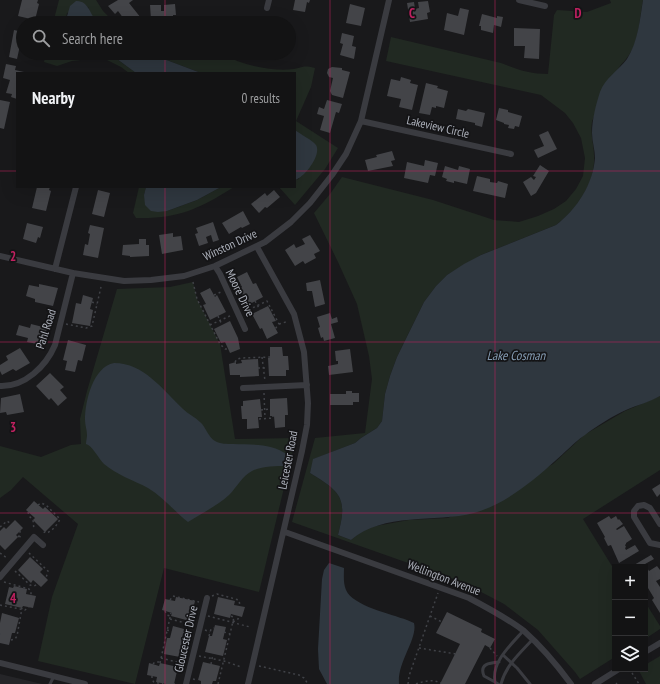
<!DOCTYPE html>
<meta charset="utf-8">
<style>
body{margin:0;font-family:"PT Sans Narrow",sans-serif;background:#202022;color:#f1f3f6}
.controls{position:absolute;right:12px;bottom:12px;display:grid;overflow:hidden;border-radius:0px;box-shadow:0 4px 16px #0002}
.controls button{width:36px;height:36px;display:grid;place-items:center;padding:0;border:0;border-bottom:1px solid #323234;background:#131314;color:#f1f3f6;font:20px sans-serif}
.list{margin:0;padding:0;list-style:none}
h2{display:flex;justify-content:space-between;align-items:center;height:52px;margin:0;padding:0 16px;font-size:17px}
h2 small{font-size:13px;font-weight:400;color:#9d9ea0}
.icon{flex:none;width:22px;height:22px;fill:none;stroke:currentColor;stroke-width:2;stroke-linecap:round;stroke-linejoin:round}
.map{position:relative;flex:none;width:660px;height:684px;overflow:hidden}
.search{position:absolute;background:#131314;box-shadow:0 4px 16px #0002;left:16px;top:16px;width:280px;height:44px;display:flex;align-items:center;gap:10px;box-sizing:border-box;padding:0 14px;border-radius:22px;color:#9d9ea0;font-size:15px}
.panel{position:absolute;background:#131314;box-shadow:0 4px 16px #0002;left:16px;top:72px;width:280px;height:116px;border-radius:0px}
.map>svg:first-child{display:block}
</style>
<div class="map">
<svg width="660" height="684" viewBox="0 0 660 684">
<rect width="100%" height="100%" fill="#19191b"/>
<!-- built -->
<path fill="#252528" d="M0 674 42 684H0Z"/>
<!-- green -->
<path fill="#212922" d="M59 0H96L103 11 115 23H97L93 18 88 7 67 13 65 23H53Z
M610 0H643C640 16 639 36 632 50 628 58 622 63 617 70 613 76 594 115 592 122 590 133 594 145 594 155 596 182 577 209 556 225L481 255 447 275 436 286 424 302 397 357 390 376 385 394 382 421 377 428 361 438 355 443 314 459 310 473C341 492 348 498 338 535L351 540 357 535 370 527 409 520 448 518 553 464 584 435 625 411 660 396V470L583 519 615 571V657L580 679 575 672 538 630 504 604 462 582 292 522 315 438 365 433 372 379 369 356 357 304 338 262 314 213 330 194 342 177 433 200 494 220 519 222 538 216 554 209 566 201 576 189 583 176 585 158 581 138 573 123 565 113 541 95 386 61 391 37 501 63C518 70 530 74 548 74L554 15 557 10 587 12 611 3Z
M46 53H61L64 56 97 54 108 56 117 59 136 73H129L121 67 107 60 90 59 72 61 57 66 44 62Z
M148 53H222C239 65 273 72 294 69 304 67 303 65 315 68L311 87 296 121 338 148 325 169 295 205 279 187H295V180L299 179 300 134 295 130V73H201Z
M139 187H146L144 195 167 211 197 200 221 187H234C199 209 178 219 136 218L133 213Z
M193 282 197 299 220 344 235 439 296 438 259 592 164 568 135 684 38 661 52 597 78 524 23 477 11 490 0 498V446L41 457 71 445 81 444 80 419 87 391 117 289 170 287Z
M645 602 660 626V629L645 639Z
M660 656V684H646L638 669H645V665Z"/>
<!-- water -->
<path fill="#2f373f" d="M643 0H660V396C650 402 637 405 626 410 614 415 595 427 585 435 574 442 565 453 555 461 532 482 505 504 474 513 435 523 383 512 351 540L338 535C348 498 341 492 310 473L313 459 355 443 361 438 377 428 382 421 385 394 390 376 397 357 424 302 436 286 447 275 464 264 481 255 556 225C577 209 593 184 595 158 595 150 592 141 592 133 592 120 596 104 600 92 605 78 619 70 627 59 638 42 640 19 643 0Z
M76 1C88 0 91 15 97 23H65L70 6Z
M61 53H148L201 73H136L117 59 108 56 97 54 64 56Z
M295 130C300 134 312 140 316 145 322 155 304 178 295 180Z
M146 187H221L197 200 167 211 158 212 151 211 145 205 144 195Z
M114 363C144 363 163 390 183 409 188 414 195 417 200 422 206 427 208 437 215 441 220 444 227 444 233 444 253 445 271 443 288 455L286 466C276 466 262 466 252 471 242 476 237 487 229 495 217 506 202 513 188 522 174 511 163 497 148 488 133 480 117 475 104 464 98 458 92 445 86 444 86 441 87 438 87 435 87 430 85 425 85 420 85 401 93 367 114 363Z
M329 563 344 568C344 575 343 583 346 590 353 606 391 614 407 620L414 623C418 639 397 662 399 684H327L319 669 318 649 322 579 324 570Z"/>
<!-- building -->
<path fill="#434448" d="M22 0H38L37 3 39 4 35 20 18 16Z
M118 0H133L129 3 141 18 134 23H127L118 11 115 14 108 6Z
M295 0H310L309 3 307 2 305 12 293 10Z
M428 1 430 12 427 13 428 19 410 22 407 3 414 2 415 9 419 8 418 2Z
M175 4 176 15H173V23H154V21L151 20 150 5H161V11H164V5Z
M350 4 365 8 361 26 346 23Z
M460 8 469 10 464 35 444 30 447 13 458 16Z
M482 14 497 18V16L503 17 501 27 494 25 493 33 481 30V26H479Z
M514 28 540 29 539 59 524 58 525 46H514Z
M14 30 23 32 17 59 9 57Z
M342 33 354 36 352 46 356 47 354 59 340 55 343 44 340 43Z
M6 64 16 66 15 70 24 72 17 73V99L11 97 12 94 6 93 10 80 3 78Z
M332 67 342 68V70L350 72 343 98 332 95 330 91 333 78 329 77 327 73 328 69Z
M401 77 411 80 410 83 418 85 412 110 399 107 401 99 387 96 391 79 400 81Z
M426 83 438 86 437 88 448 91 444 108 436 106V108L432 107 430 115 419 113Z
M0 100 10 102 4 129 0 128Z
M327 100 342 104 339 113 336 112 330 133 320 130 324 116 317 114 319 107 324 109Z
M499 108 508 110V112L522 116 519 127 515 126 514 129 508 128 509 125 504 124V123L496 120Z
M458 109 466 111 468 109 485 113 482 127 475 125V123L456 119Z
M548 131 557 149 538 158 534 150 544 146 539 135Z
M392 151 395 160 391 161 393 166 368 171 365 160 377 157 376 155Z
M425 160 438 163 435 176 430 175 428 183 404 178 407 162 424 166Z
M540 165 549 171 536 193 531 196 523 182 531 177 534 180 536 177 533 176Z
M445 166 458 170 459 166 470 169 467 184 454 181V183L446 181 447 179 442 177Z
M477 176 490 179V182L497 183 498 181 508 184 505 198 473 191Z
M37 187H50L49 190 51 191 46 211 32 208Z
M98 190 110 193 104 217 92 214Z
M274 190 280 197 267 208 265 207 259 213 251 204 265 193 267 196Z
M243 211 250 224 242 228 241 227 229 234 222 223Z
M213 222 219 240 213 242 211 235 206 237 208 243 199 246 195 234 198 233 196 228Z
M27 223 43 227 40 238 38 237 36 243 23 239Z
M90 225 104 228 98 258 83 255 85 244 88 245 90 234 88 233Z
M173 233V237L181 236 183 250 162 254 159 235Z
M310 235 320 251 314 254 316 258 305 264 303 261 295 266 285 250 294 244 296 248 305 244 302 239Z
M139 239H146V245H149V256L130 257V256L122 255 123 245 139 244Z
M247 272 253 284 256 283 263 297 248 305 239 288 242 287 237 277Z
M320 280 325 304 315 307 312 291H307L306 283Z
M39 284 58 288 53 306 35 302V299L26 296 29 285 39 287Z
M210 288 215 297 217 295 226 312 210 320 203 305 206 304 200 293Z
M83 295 93 298 90 309 93 310 90 326 72 323 76 303 81 304Z
M268 306 276 321 272 322 278 333 267 339 262 328 260 329 252 314Z
M330 313 332 319 337 317 338 322 331 324 335 338 324 341 323 337 321 338 318 328 320 327 317 317Z
M230 321 238 338 240 349 230 353 225 342 221 343 214 329Z
M31 324 47 328 43 345 27 342 28 338 16 335 19 325 30 328Z
M68 340 86 345 82 361 78 360 75 372 65 370 67 361 63 360Z
M270 347H282L283 356H288L289 370H286V376H269L268 358H270Z
M20 348 30 363 16 371 13 369 2 375 0 371V365L8 360 6 356Z
M350 349 353 372 329 375 328 366 338 364V361H336L335 351Z
M258 359 259 376 240 377V375H230L229 364 236 362V364L242 363 241 360Z
M50 373 64 387 60 390 67 398 58 406 51 398 49 400 36 386Z
M346 391H352V393H359V402H353V405H330V394H346Z
M20 394 24 412 7 415 6 412 0 413 1 398Z
M287 398 288 415H285V427L275 428 274 416H270V399Z
M260 399 262 417H258L259 428 247 429V419H242L241 406H243V401Z
M660 484V494L657 497 652 489Z
M34 501 43 509 45 507 58 519 45 532 33 520 35 518 26 510Z
M609 516 611 519 616 516 618 520 619 519 623 524 616 529 617 530 624 526 632 539 626 543V544L625 545 626 547 625 548 626 550 635 545 639 551 619 563 611 545 608 546 604 538 605 537 597 523Z
M15 520 23 528 16 535 18 537 5 550 0 545V531L4 527 6 529Z
M651 555 654 559 645 564 649 571 657 566 660 570V579L656 581 660 587V613L652 600 654 598 645 583V567H635L634 565Z
M30 557 43 569 40 572 48 580 41 587 33 580 31 583 18 570Z
M14 586 27 589 26 594 36 596 33 608 23 606 22 608 5 604 9 587 13 588Z
M176 597 195 601 190 621 171 616 172 613 162 610 165 599 175 601Z
M218 597 235 601 234 605 245 607 242 617 231 614 230 618 214 614Z
M447 612 482 629 481 632 495 639 490 648 485 645 465 684H440L460 644 436 633Z
M2 613 19 618 15 633H12L9 645 0 643V623Z
M215 625 226 627 223 639 227 640 223 656 205 652 209 636H212Z
M173 626 184 629 182 638 185 639 180 657 164 654 167 638H170Z
M203 662 220 666 216 681H213L212 684H201V681L198 680Z
M149 663 159 666 160 663 178 667 174 684H166L156 682 157 677 147 675Z"/>
<g fill="none" stroke-linecap="round" stroke-linejoin="round">
<!-- path -->
<path stroke="#404247" stroke-width="1.5" stroke-dasharray="2 3" stroke-linecap="butt" d="M193 282 197 299 220 344 225 349H228
M234 289 240 286 241 287
M214 295 221 292
M255 301 260 310
M92 302 97 304
M244 312 267 301 279 324 275 329
M218 316 222 325
M66 324 86 328 92 326 101 287
M279 324 286 322
M210 325 232 315
M262 357 265 381
M235 362 237 359 241 358 270 357
M258 368H268
M264 393 265 419
M261 410 270 409
M259 419 273 418V416
M38 505 41 503 46 505 60 519C58 524 52 531 47 533L45 532 41 534
M28 512 29 516 33 520 34 530
M0 527 7 521 11 524
M19 536 23 539
M18 537 20 535V530
M0 553 7 558
M29 553 48 571 46 578
M15 571 30 585 34 586 38 584
M4 582 29 589 31 591V595
M212 596 217 594 239 600 240 606
M170 600 173 596 199 602
M0 605 25 610 29 607
M165 611 167 615 170 616
M208 616 250 627
M430 616 442 622
M170 619 193 625
M233 622 238 619 239 616
M167 630 172 631
M205 630 210 632
M183 632 184 633 185 637
M224 632 230 634
M0 634H1
M209 636 211 629 214 628
M185 638 191 640
M11 640 15 639 17 636 22 608
M419 648 456 654
M490 648 497 656
M199 656 224 661 241 667
M161 658 185 664
M160 663 171 613
M153 664 155 662H160
M211 664 213 654
M259 666 299 675 304 678 308 684
M632 673 639 684
M152 676V680L154 682 163 684
M193 679 198 680
M616 683 617 684
M174 684V683
M218 684 234 617 230 616
M408 684 409 676 438 593
M416 684C424 681 433 679 441 683"/>
<!-- lane -->
<path stroke="#3a3b40" stroke-width="3" d="M503 655 517 668 530 684
M495 682 484 676C479 664 489 663 499 662
M50 684 54 676
M498 684 495 682C491 662 511 645 523 631
M501 684C506 665 520 653 533 639"/>
<!-- street -->
<path stroke="#3a3b40" stroke-width="6" d="M519 0 545 6
M267 8 269 0
M361 121 511 154
M0 256 73 273 124 281 151 280 184 276 215 266 265 242 291 222 310 203 332 175 346 154 361 121 389 0
M215 266 220 274 245 329
M55 269 76 187
M0 386C25 387 46 366 55 345L73 273
M243 388 307 385
M660 524 650 508 644 505 638 506 634 511V517L650 543 660 545
M285 532 469 598C488 608 507 618 524 631 542 647 557 665 571 684
M0 577 34 537 43 545
M645 652 660 643
M0 663 85 684
M186 684 207 598
M248 684 302 451 307 425 308 403 304 352 294 314 257 247
M595 684 619 669"/>
</g>
<!-- grid -->
<path fill="none" stroke="#c12060" stroke-width="1" stroke-opacity="0.55" d="M165 0V23M330 0V684M495 0V684M165 53V73M0 171H17M295 171H660M165 187V684M0 342H660M0 513H660"/>
<g text-anchor="middle" stroke-width="3.5" stroke-linejoin="round" paint-order="stroke">
<!-- street labels -->
<g font-size="12" fill="#acb0ba" stroke="#141416">
<text transform="translate(438 127) rotate(13)" y="4">Lakeview Circle</text>
<text transform="translate(230 245) rotate(-25)" y="4">Winston Drive</text>
<text transform="translate(240 293) rotate(64)" y="4">Moore Drive</text>
<text transform="translate(46 329) rotate(-72)" y="4">Pahl Road</text>
<text transform="translate(288 460) rotate(-79)" y="4">Leicester Road</text>
<text transform="translate(444 578) rotate(21)" y="4">Wellington Avenue</text>
<text transform="translate(186 639) rotate(-77)" y="4">Gloucester Drive</text>
</g>
<!-- water labels -->
<g font-size="13" font-style="italic" fill="#859cb3" stroke="#141416">
<text x="516" y="360">Lake Cosman</text>
</g>
</g>
<g font-size="13" text-anchor="middle" font-weight="bold" fill="#c12060" stroke="#141416" stroke-width="3.5" stroke-linejoin="round" paint-order="stroke">
<text x="412" y="18">C</text>
<text x="578" y="18">D</text>
<text x="13" y="261">2</text>
<text x="13" y="432">3</text>
<text x="13" y="603">4</text>
</g>
</svg>
<div class="controls">
<button>+</button>
<button>−</button>
<button><svg class="icon" aria-label="layers" viewBox="0 0 24 24"><path d="M12 4l9 5-9 5-9-5zM3 14l9 5 9-5"/></svg></button>
</div>
<div class="search"><svg class="icon" aria-label="search" viewBox="0 0 24 24"><circle cx="10" cy="10" r="6"/><path d="M15 15l6 6"/></svg>Search here</div>
<section class="panel">
<h2>Nearby<small>0 results</small></h2>
<ul class="list">
</ul>
</section>
</div>
